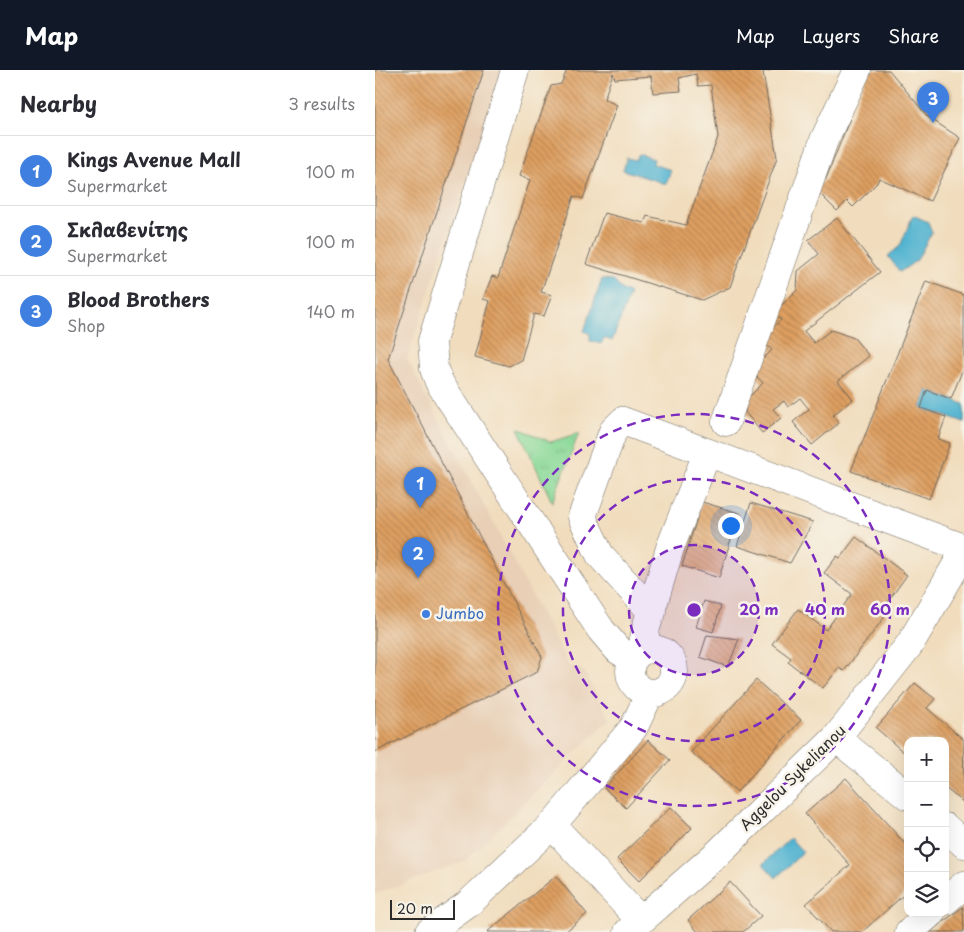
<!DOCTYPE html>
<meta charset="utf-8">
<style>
body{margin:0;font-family:"Playpen Sans",sans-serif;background:#f7f7f7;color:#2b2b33}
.controls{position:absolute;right:15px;bottom:15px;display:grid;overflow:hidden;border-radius:10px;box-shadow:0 5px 20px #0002}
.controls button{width:45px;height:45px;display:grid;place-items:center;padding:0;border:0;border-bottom:1px solid #e1e1e2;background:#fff;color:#2b2b33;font:25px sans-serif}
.scale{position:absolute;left:15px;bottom:12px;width:65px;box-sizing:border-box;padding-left:5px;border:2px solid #2b2b2b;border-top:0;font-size:14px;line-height:18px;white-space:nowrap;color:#2b2b2b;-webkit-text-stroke:4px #f7f3e8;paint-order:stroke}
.you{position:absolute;left:355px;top:455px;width:18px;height:18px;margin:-12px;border:4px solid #fff;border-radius:50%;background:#1a73e8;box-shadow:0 0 0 8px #1a73e833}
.badge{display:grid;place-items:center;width:32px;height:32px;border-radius:50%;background:#111827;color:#fff;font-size:16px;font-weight:700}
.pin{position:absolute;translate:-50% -41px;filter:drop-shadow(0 1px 2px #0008)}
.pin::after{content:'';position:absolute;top:26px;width:18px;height:15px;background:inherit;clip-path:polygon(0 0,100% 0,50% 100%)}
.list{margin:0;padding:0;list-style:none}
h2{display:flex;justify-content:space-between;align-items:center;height:65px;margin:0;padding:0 20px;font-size:21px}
h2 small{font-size:16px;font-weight:400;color:#7c7c81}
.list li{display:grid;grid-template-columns:32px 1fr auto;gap:15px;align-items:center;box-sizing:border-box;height:70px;padding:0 20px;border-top:1px solid #e1e1e2}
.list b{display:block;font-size:19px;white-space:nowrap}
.list p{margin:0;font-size:16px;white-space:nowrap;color:#7c7c81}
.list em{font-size:16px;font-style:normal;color:#7c7c81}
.icon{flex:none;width:28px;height:28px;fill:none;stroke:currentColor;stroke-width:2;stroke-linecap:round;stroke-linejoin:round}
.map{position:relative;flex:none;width:589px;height:862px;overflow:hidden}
header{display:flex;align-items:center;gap:30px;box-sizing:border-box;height:70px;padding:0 25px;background:#111827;color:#fff}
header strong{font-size:24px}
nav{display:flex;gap:28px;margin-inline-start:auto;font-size:18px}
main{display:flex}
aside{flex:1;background:#fff}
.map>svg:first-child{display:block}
</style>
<header>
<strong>Map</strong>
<nav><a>Map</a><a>Layers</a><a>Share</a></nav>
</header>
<main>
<aside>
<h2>Nearby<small>3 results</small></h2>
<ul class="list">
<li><span class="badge" style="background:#3f7fe0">1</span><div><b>Kings Avenue Mall</b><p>Supermarket</p></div><em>100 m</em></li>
<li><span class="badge" style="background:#3f7fe0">2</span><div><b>Σκλαβενίτης</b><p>Supermarket</p></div><em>100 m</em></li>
<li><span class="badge" style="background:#3f7fe0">3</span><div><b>Blood Brothers</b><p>Shop</p></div><em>140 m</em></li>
</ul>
</aside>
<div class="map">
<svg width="589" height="862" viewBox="0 0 589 862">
<defs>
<pattern id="grass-tufts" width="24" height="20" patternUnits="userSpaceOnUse" patternTransform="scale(1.25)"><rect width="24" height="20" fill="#8ad998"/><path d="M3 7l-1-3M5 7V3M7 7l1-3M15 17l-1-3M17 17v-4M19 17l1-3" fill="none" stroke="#77ba83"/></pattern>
<pattern id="building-back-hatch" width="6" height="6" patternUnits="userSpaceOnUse" patternTransform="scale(1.25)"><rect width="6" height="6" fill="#de9f60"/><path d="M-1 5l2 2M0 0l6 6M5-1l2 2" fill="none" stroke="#b4824f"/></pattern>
</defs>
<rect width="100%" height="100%" fill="#f7f3e8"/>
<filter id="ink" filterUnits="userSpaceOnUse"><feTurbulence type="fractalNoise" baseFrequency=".02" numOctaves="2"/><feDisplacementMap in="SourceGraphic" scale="10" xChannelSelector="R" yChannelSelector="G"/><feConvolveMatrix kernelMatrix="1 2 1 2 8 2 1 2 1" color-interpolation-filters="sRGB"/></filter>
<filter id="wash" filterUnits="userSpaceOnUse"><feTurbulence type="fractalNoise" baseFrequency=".0096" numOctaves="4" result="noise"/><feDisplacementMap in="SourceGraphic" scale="20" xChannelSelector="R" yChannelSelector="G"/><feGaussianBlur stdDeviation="1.12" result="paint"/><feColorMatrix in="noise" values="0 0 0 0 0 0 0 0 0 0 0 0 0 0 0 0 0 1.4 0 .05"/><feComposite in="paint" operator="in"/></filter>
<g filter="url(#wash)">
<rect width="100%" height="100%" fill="#f1ddbd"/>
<!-- built -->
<path fill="#e8cfb6" d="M0 0H127L32 289 194 596 209 601 235 649 90 791 0 824Z"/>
<!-- grass -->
<path fill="url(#grass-tufts)" stroke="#5a8262" d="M143 358 176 372 204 363 177 432Z"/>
<!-- water -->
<path fill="#51b3d0" stroke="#3e6f7e" d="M264 84 279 89 278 94 296 100 291 114 248 100 252 88 261 90Z
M538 145 553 152 557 162 542 190 525 202 513 186 525 176Z
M227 209 238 210 246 219 255 224 237 271 229 268 226 274 215 271V264L209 261Z
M552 320 589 334V353L546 338Z
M415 768 428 782 401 808 388 794Z"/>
<g id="blocks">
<!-- building -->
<path fill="url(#building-back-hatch)" d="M0 0H109L13 289 167 587 162 602 0 682Z
M192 0H397L388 2 402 88 355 217 327 230 211 194 229 143 269 153 272 146 311 155 343 67 336 15 323 16 321 4 304 8 306 21 278 23 276 6 240 9 238 3 229 29 242 35 208 129 199 126 166 222 177 225 169 246 159 244 146 290 134 296 100 287 115 231 108 229 117 206 123 208 155 110 144 106 176 16 186 14Z
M494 0H514L553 47 585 68 555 131 504 108 502 113 478 137 472 131 462 141 440 119 451 109Z
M462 148 505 202 429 261 439 273 456 260 479 268 494 286 463 311 478 329 458 345 464 353 437 375 418 352 434 339 425 328 413 337 409 331 398 339 406 348 387 363 370 342 373 328 388 313 376 301 397 280 386 269 406 250 399 243 422 220 423 201 444 184 433 170Z
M551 211 589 225V296L576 329 552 320 546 338 571 347 563 369 575 373 554 429 476 401Z
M327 432 364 443 344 508 307 496Z
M376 433 438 452 415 493 362 476Z
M481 467 532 505 512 533 517 537 469 601 464 598 448 618 413 592 416 588 397 574 423 539 451 560 477 524 449 503 462 486 465 488Z
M329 531 346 536 338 562 321 557Z
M332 565 364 569 353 597 325 587Z
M381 610 426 650 362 722 316 682Z
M540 613 560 629 552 638 589 670 588 732 570 718V671H533V686L501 658Z
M273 670 295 690 251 738 229 718Z
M471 708 533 777V821L487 862H456L431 834 475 795 430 744Z
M296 737 317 758 264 811 242 789Z
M181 806 212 844 190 862H112Z
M355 812 386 846 368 862H323L313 850Z
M588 837 589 862H554Z"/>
</g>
</g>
<g filter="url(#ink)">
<use href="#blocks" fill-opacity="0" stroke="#70695e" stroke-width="1"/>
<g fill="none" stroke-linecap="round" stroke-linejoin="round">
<!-- minor casing -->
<g stroke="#70695e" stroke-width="29">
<path id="minor" d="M140 0 57 271 59 299 64 312 226 560 243 580 258 589
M351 352 449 70 482 0
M277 542 225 485 207 447 238 361 248 351 589 478
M255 601a22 22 0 1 1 44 0a22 22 0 1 1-44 0Z
M267 580 271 558 295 478 332 383
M461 668 533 726
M177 755 266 851
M570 757 589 774
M570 831 589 815
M54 862 93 834 177 755 259 657 275 623
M253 862 343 783 461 668 535 574 589 482
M534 862 556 843"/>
</g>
<!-- minor -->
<use href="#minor" stroke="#fff" stroke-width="28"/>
</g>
</g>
<!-- distance rings -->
<circle cx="319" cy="540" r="65" fill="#7b2cbf" fill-opacity=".12"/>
<g fill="none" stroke="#7b2cbf" stroke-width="2.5" stroke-dasharray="9 6">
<circle cx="319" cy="540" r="65"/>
<circle cx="319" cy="540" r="131"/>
<circle cx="319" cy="540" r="196"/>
</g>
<!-- markers -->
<circle fill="#3f7fe0" stroke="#f7f3e8" stroke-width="2" cx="51" cy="544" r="5"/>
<g text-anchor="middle" stroke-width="5" stroke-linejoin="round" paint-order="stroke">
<!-- shop labels -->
<g font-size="15" fill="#366cbe" stroke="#f7f3e8" text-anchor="start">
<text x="61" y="549">Jumbo</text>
</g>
<!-- street labels -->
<g font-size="15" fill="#2b2b2b" stroke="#f7f3e8">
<text transform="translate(418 708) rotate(-45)" y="5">Aggelou Sykelianou</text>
</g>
</g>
<circle cx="319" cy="540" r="8" fill="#7b2cbf" stroke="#f7f3e8" stroke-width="2.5"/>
<g font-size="15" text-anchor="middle" font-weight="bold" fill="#7b2cbf" stroke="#f7f3e8" stroke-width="5" stroke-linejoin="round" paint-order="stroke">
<text x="384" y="545">20 m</text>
<text x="450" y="545">40 m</text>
<text x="515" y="545">60 m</text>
</g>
</svg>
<div class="controls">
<button>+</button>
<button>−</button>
<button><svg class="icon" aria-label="locate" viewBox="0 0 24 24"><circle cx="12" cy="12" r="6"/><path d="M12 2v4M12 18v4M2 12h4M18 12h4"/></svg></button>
<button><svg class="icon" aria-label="layers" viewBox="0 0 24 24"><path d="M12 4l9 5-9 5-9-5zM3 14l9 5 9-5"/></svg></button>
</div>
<div class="scale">20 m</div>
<div class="you"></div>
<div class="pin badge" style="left:45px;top:438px;background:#3f7fe0">1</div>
<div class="pin badge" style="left:43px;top:508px;background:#3f7fe0">2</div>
<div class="pin badge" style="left:558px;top:53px;background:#3f7fe0">3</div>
</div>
</main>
